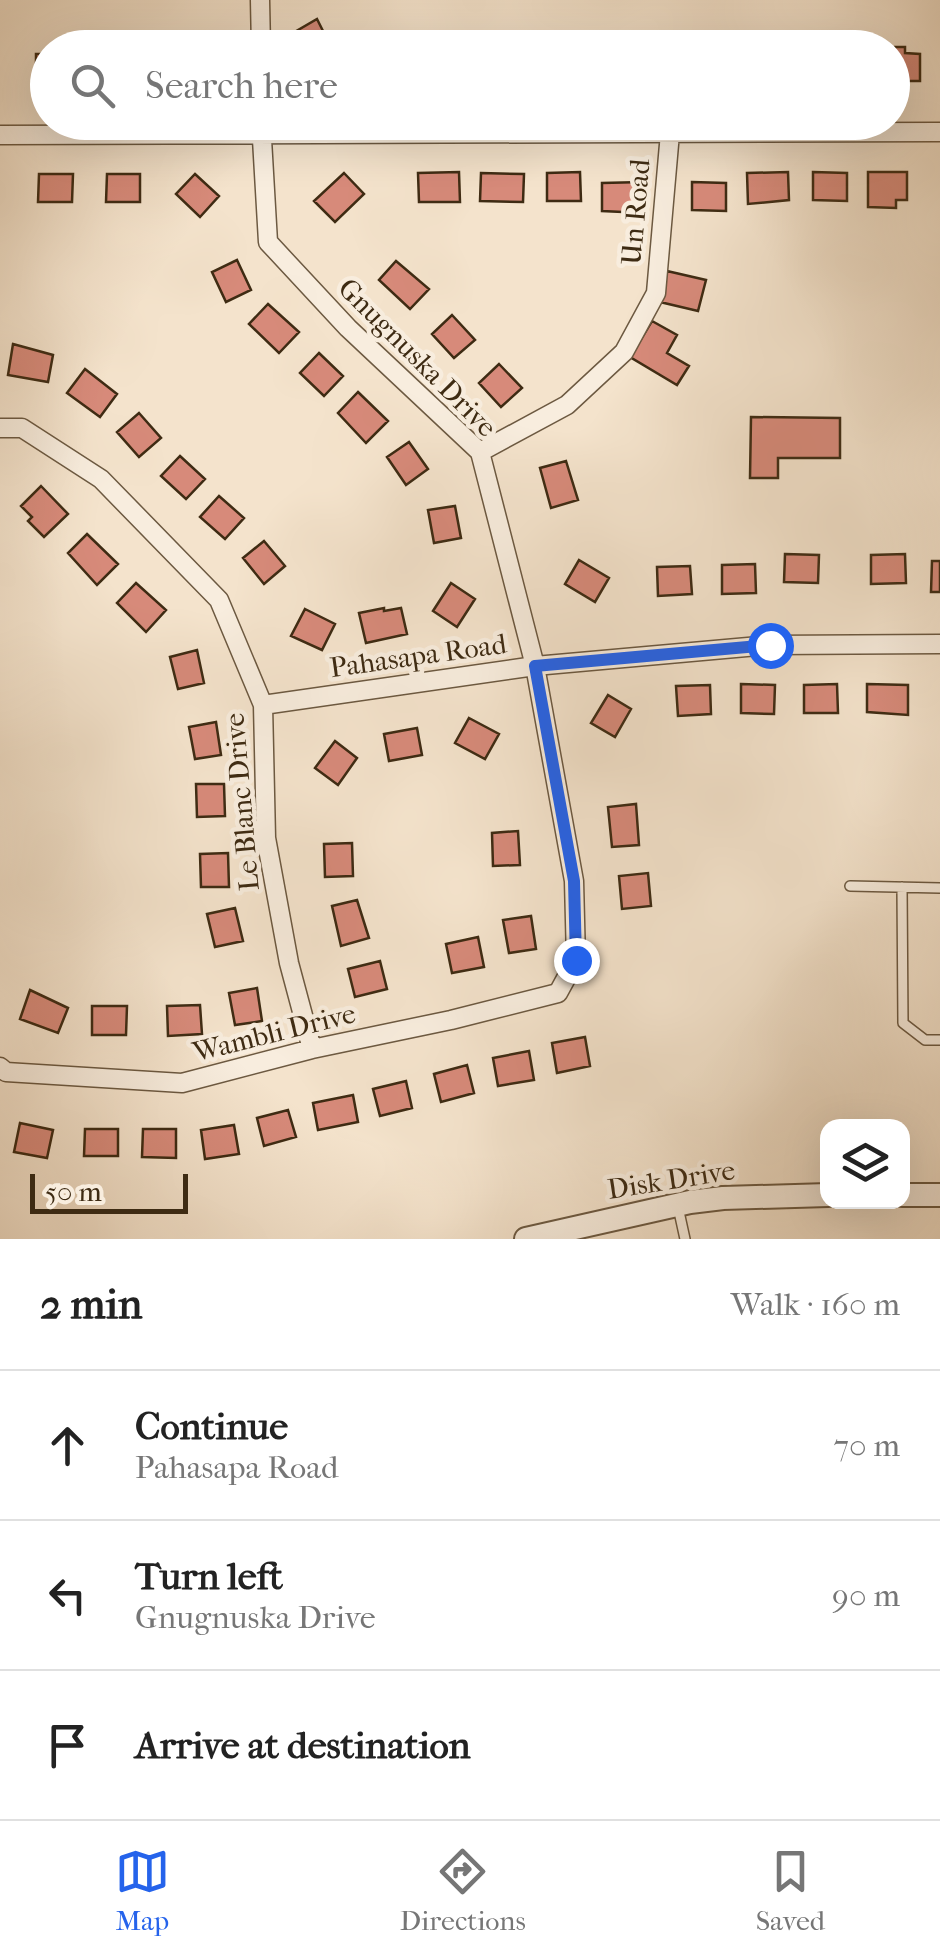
<!DOCTYPE html>
<meta charset="utf-8">
<style>
body{margin:0;font-family:"IM FELL French Canon",serif;background:#f6f6f6;color:#222}
.controls{position:absolute;right:30px;bottom:30px;display:grid;overflow:hidden;border-radius:20px;box-shadow:0 10px 40px #0002}
.controls button{width:90px;height:90px;display:grid;place-items:center;padding:0;border:0;border-bottom:2px solid #e0e0e0;background:#fff;color:#222;font:50px sans-serif}
.scale{position:absolute;left:30px;bottom:25px;width:158px;box-sizing:border-box;padding-left:10px;border:5px solid #3e2b13;border-top:0;font-size:28px;line-height:35px;white-space:nowrap;color:#3e2b13;-webkit-text-stroke:8px #f8edde;paint-order:stroke}
.stop{position:absolute;width:30px;height:30px;margin:-22px;border:8px solid #2563eb;border-radius:50%;background:#fff}
.stop.end{background:#2563eb;border-color:#fff;box-shadow:0 2px 10px #0008}
.list{margin:0;padding:0;list-style:none}
h2{display:flex;justify-content:space-between;align-items:center;height:130px;margin:0;padding:0 40px;font-size:42px}
h2 small{font-size:32px;font-weight:400;color:#767676}
.list li{display:grid;grid-template-columns:65px 1fr auto;gap:30px;align-items:center;box-sizing:border-box;height:150px;padding:0 40px;border-top:2px solid #e0e0e0}
.list b{display:block;font-size:38px;white-space:nowrap}
.list p{margin:0;font-size:32px;white-space:nowrap;color:#767676}
.list em{font-size:32px;font-style:normal;color:#767676}
.icon{flex:none;width:55px;height:55px;fill:none;stroke:currentColor;stroke-width:2;stroke-linecap:round;stroke-linejoin:round}
.map{position:relative;flex:none;width:940px;height:1239px;overflow:hidden}
.search{position:absolute;background:#fff;box-shadow:0 10px 40px #0002;left:30px;right:30px;top:30px;height:110px;display:flex;align-items:center;gap:25px;box-sizing:border-box;padding:0 35px;border-radius:55px;color:#767676;font-size:38px}
.sheet{height:580px;background:#fff}
nav{display:flex;justify-content:space-around;align-items:center;box-sizing:border-box;height:140px;border-top:2px solid #e0e0e0;background:#fff;font-size:28px;color:#767676}
nav a{display:grid;justify-items:center;gap:5px}
nav .on{color:#2563eb}
.map>svg:first-child{display:block}
</style>
<div class="map">
<svg width="940" height="1239" viewBox="0 0 940 1239">
<rect width="100%" height="100%" fill="#f4e3cc"/>
<filter id="stains"><feTurbulence type="fractalNoise" baseFrequency=".002" numOctaves="4"/><feColorMatrix values="0 0 0 0 .2 0 0 0 0 .09 0 0 0 0 .02 0 0 0 .5 -.17"/></filter>
<radialGradient id="worn" r=".72"><stop offset=".6" stop-color="#630" stop-opacity="0"/><stop offset="1" stop-color="#630" stop-opacity=".3"/></radialGradient>
<!-- building -->
<path fill="#d78a7a" stroke="#3e2b13" stroke-width="2.5" d="M317 19 325 35 328 33 336 48H301L293 33Z
M895 47H905V53L920 54V81H892Z
M36 54H48V82H36Z
M459 172 460 202H419L418 173Z
M580 172 581 201H547V173Z
M788 172 789 200 748 204 747 173Z
M813 172 847 173V201L813 200Z
M868 172H907V200H896V208L868 207Z
M344 173 364 194 335 222 314 201Z
M481 173 524 174 523 202 480 201Z
M39 174H73L72 202H38Z
M107 174H140V202H106Z
M195 174 219 196 200 217 176 194Z
M643 182 644 213 602 211V183Z
M692 182 726 183V211L692 210Z
M237 260 251 290 226 302 212 272Z
M396 261 429 289 410 309 379 280Z
M667 271 706 280 698 311 660 302Z
M268 304 299 332 279 353 249 324Z
M452 315 475 340 454 358 432 334Z
M652 321 677 335 667 353 689 366 677 385 630 357Z
M13 344 53 355 48 382 8 375Z
M319 353 343 376 324 396 300 373Z
M499 364 522 388 501 407 479 383Z
M85 369 117 394 100 417 67 393Z
M358 392 388 421 366 443 338 413Z
M139 413 161 438 139 457 117 432Z
M751 417 840 418V458H778V478H750Z
M409 442 428 469 406 485 387 457Z
M180 456 205 479 186 499 161 476Z
M566 461 578 500 551 508 540 468Z
M41 486 68 514 44 537 28 521 32 517 21 506Z
M219 496 244 518 225 539 200 517Z
M455 506 461 538 434 543 428 510Z
M87 534 118 564 97 585 68 553Z
M264 541 285 566 264 584 243 558Z
M785 554 819 555 818 583 784 582Z
M905 554 906 583 871 584V555Z
M579 560 609 578 595 602 565 584Z
M932 561H940V592H931Z
M755 564 756 593 722 594V565Z
M690 566 692 594 658 596 657 567Z
M136 583 166 610 146 632 117 603Z
M451 583 475 599 457 627 433 611Z
M384 608V611L401 608 407 634 366 643 359 613Z
M305 609 335 624 322 650 291 636Z
M197 650 204 683 178 689 170 657Z
M741 684 775 685 774 714 741 713Z
M837 684 838 713H804V685Z
M867 684 908 685V715L867 712Z
M710 685 711 714 678 716 676 686Z
M608 695 631 709 615 737 591 723Z
M469 718 499 734 485 759 455 743Z
M216 722 221 755 195 759 189 727Z
M417 728 422 755 389 761 384 734Z
M335 741 357 758 338 785 315 768Z
M196 784H224L225 816 197 817Z
M636 804 639 845 612 847 608 807Z
M518 831 520 865 493 866 492 833Z
M352 843 353 876 325 877 324 844Z
M228 853 229 887H201L200 854Z
M648 873 651 906 622 909 619 876Z
M357 900 369 938 341 946 332 906Z
M235 908 243 941 215 947 207 914Z
M531 916 536 949 509 953 503 920Z
M478 937 484 967 452 973 446 944Z
M380 961 387 989 355 997 348 969Z
M257 988 262 1021 235 1025 229 993Z
M30 990 68 1008 58 1033 20 1019Z
M200 1005 202 1034 168 1036 167 1006Z
M92 1006H127L126 1035H92Z
M585 1037 590 1066 557 1073 552 1043Z
M529 1051 534 1080 498 1086 493 1058Z
M467 1065 474 1093 441 1102 434 1074Z
M406 1081 412 1108 380 1116 373 1089Z
M353 1095 358 1122 318 1130 313 1103Z
M288 1110 296 1137 264 1146 257 1118Z
M20 1123 53 1130 47 1158 14 1152Z
M234 1125 239 1154 205 1159 201 1130Z
M85 1129H118V1156H84Z
M143 1129H176V1158L142 1157Z"/>
<g fill="none" stroke-linecap="round" stroke-linejoin="round">
<!-- service casing -->
<g stroke="#6c5941" stroke-width="12">
<path id="service" d="M850 886 940 888
M902 887 903 1023 925 1040H940
M678 1207 685 1239"/>
</g>
<!-- minor casing -->
<g stroke="#6c5941" stroke-width="21">
<path id="minor" d="M260 0 261 48
M0 135 940 132
M0 428H22L101 479 219 600 263 705 266 838 289 963 312 1049
M480 452 567 405 624 352 656 293 670 133
M263 705 535 666 770 645 940 644
M0 1067 6 1072 182 1083 312 1049 451 1020 558 993 576 960 574 881 535 666 480 452 348 328 268 242 261 122"/>
</g>
<!-- tertiary casing -->
<g stroke="#6c5941" stroke-width="26">
<path id="tertiary" d="M902 1195H940
M526 1239 690 1202 723 1198 828 1195"/>
</g>
<!-- service -->
<use href="#service" stroke="#f8edde" stroke-width="9"/>
<!-- minor -->
<use href="#minor" stroke="#f8edde" stroke-width="18"/>
<!-- tertiary -->
<use href="#tertiary" stroke="#f8edde" stroke-width="22"/>
</g>
<g fill="none" stroke-linecap="round" stroke-linejoin="round">
<!-- route -->
<path stroke="#2563eb" stroke-width="12" d="M576 960 574 881 535 666 770 645"/>
</g>
<g text-anchor="middle" stroke-width="9" stroke-linejoin="round" paint-order="stroke">
<!-- street labels -->
<g font-size="28" fill="#3e2b13" stroke="#f8edde">
<text transform="translate(635 212) rotate(-85)" y="10">Un Road</text>
<text transform="translate(418 357) rotate(45)" y="10">Gnugnuska Drive</text>
<text transform="translate(418 655) rotate(-8)" y="10">Pahasapa Road</text>
<text transform="translate(241 802) rotate(-95)" y="10">Le Blanc Drive</text>
<text transform="translate(274 1032) rotate(-14)" y="10">Wambli Drive</text>
<text transform="translate(671 1179) rotate(-9)" y="10">Disk Drive</text>
</g>
</g>
<rect width="100%" height="100%" filter="url(#stains)"/>
<rect width="100%" height="100%" fill="url(#worn)"/>
</svg>
<div class="controls">
<button><svg class="icon" aria-label="layers" viewBox="0 0 24 24"><path d="M12 4l9 5-9 5-9-5zM3 14l9 5 9-5"/></svg></button>
</div>
<div class="scale">50 m</div>
<div class="stop" style="left:770px;top:645px"></div>
<div class="stop end" style="left:576px;top:960px"></div>
<div class="search"><svg class="icon" aria-label="search" viewBox="0 0 24 24"><circle cx="10" cy="10" r="6"/><path d="M15 15l6 6"/></svg>Search here</div>
</div>
<section class="sheet">
<h2>2 min<small>Walk · 160 m</small></h2>
<ul class="list">
<li><svg class="icon" aria-label="ahead" viewBox="0 0 24 24"><path d="M12 20V5M6 11l6-6 6 6"/></svg><div><b>Continue</b><p>Pahasapa Road</p></div><em>70 m</em></li>
<li><svg class="icon" aria-label="left" viewBox="0 0 24 24"><path d="M17 20v-9H6M10 6l-5 5 5 5"/></svg><div><b>Turn left</b><p>Gnugnuska Drive</p></div><em>90 m</em></li>
<li><svg class="icon" aria-label="arrive" viewBox="0 0 24 24"><path d="M6 21V4h12l-3 4 3 4H6"/></svg><div><b>Arrive at destination</b></div></li>
</ul>
</section>
<nav>
<a class="on"><svg class="icon" aria-label="map" viewBox="0 0 24 24"><path d="M3 6l6-2 6 2 6-2v14l-6 2-6-2-6 2zM9 4v14M15 6v14"/></svg>Map</a>
<a><svg class="icon" aria-label="directions" viewBox="0 0 24 24"><path d="M12 3l9 9-9 9-9-9zM9 14v-3h6M13 9l2 2-2 2"/></svg>Directions</a>
<a><svg class="icon" aria-label="saved" viewBox="0 0 24 24"><path d="M7 4h10v16l-5-4-5 4z"/></svg>Saved</a>
</nav>
